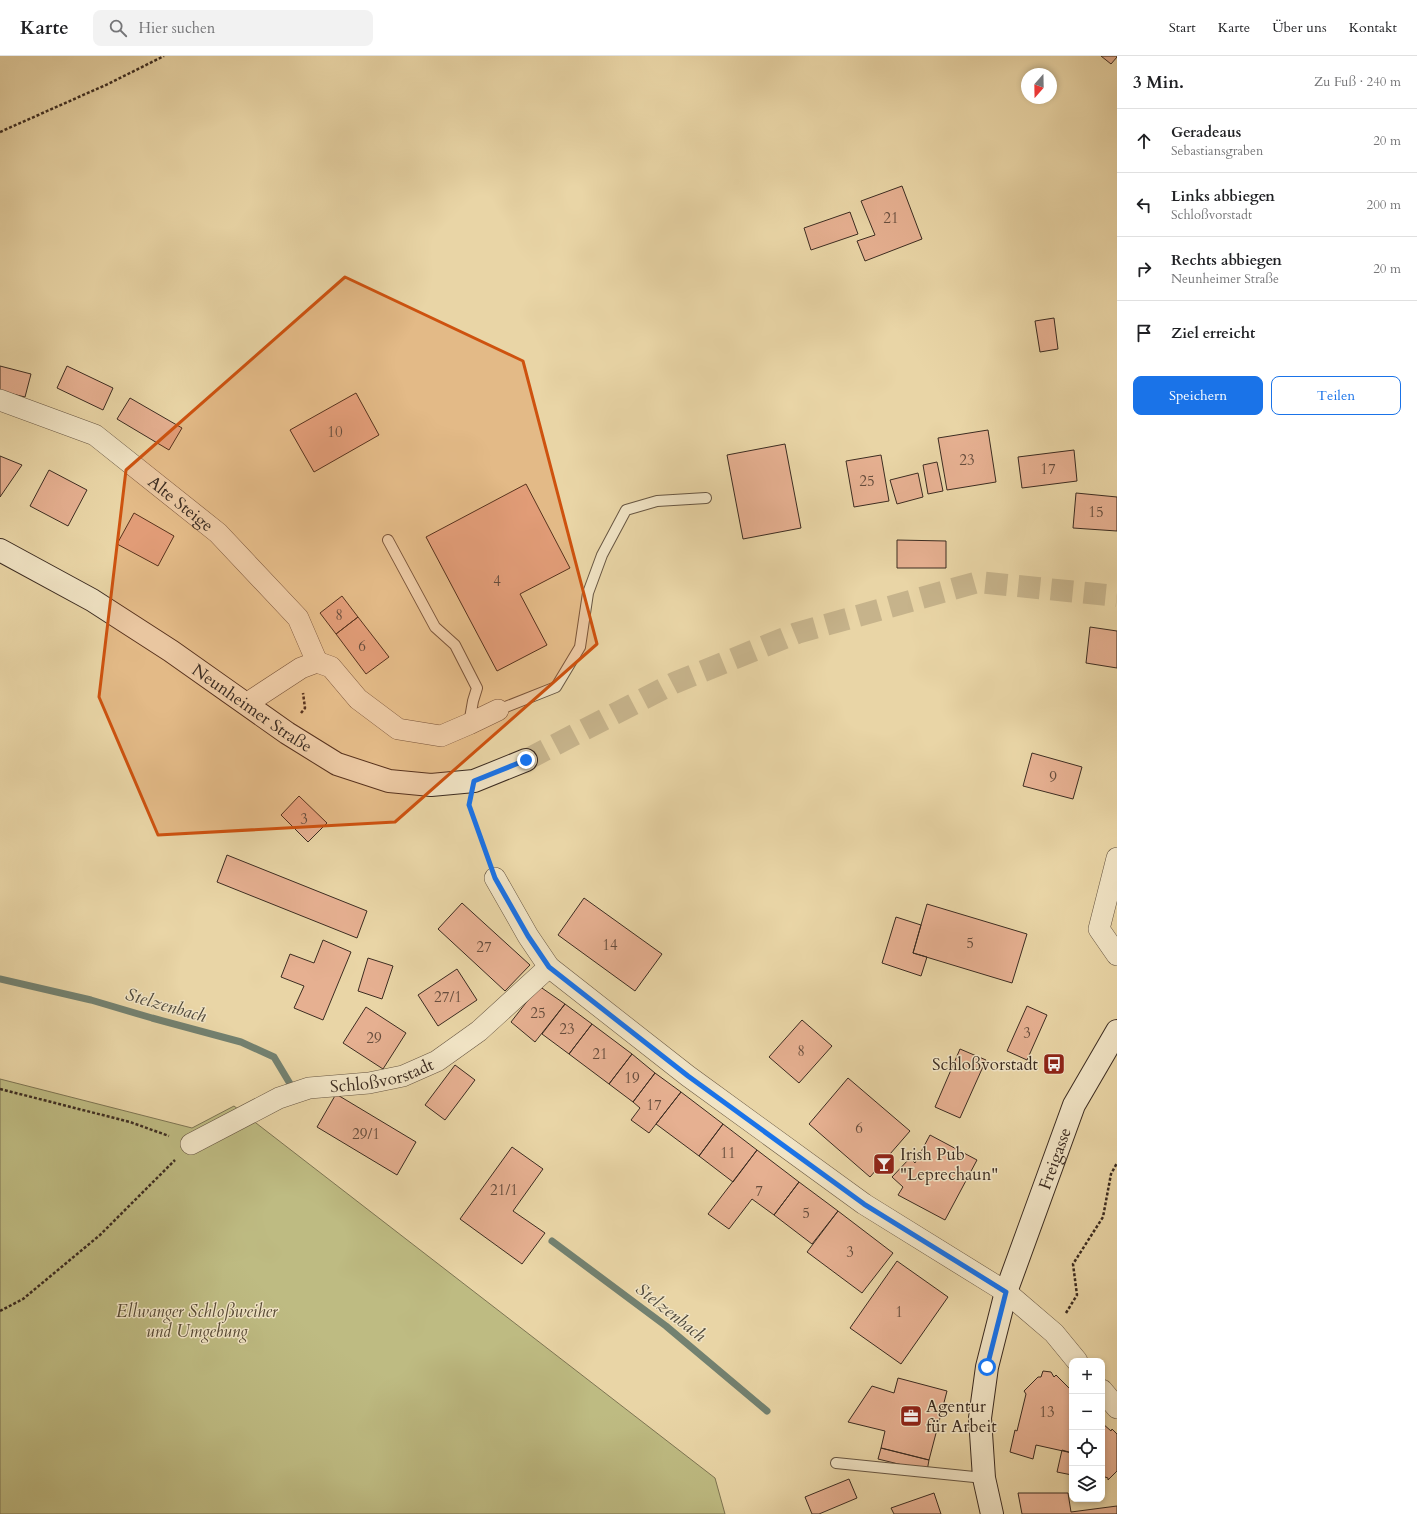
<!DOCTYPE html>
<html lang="de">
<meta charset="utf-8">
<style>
body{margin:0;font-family:Cardo,serif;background:#f2f2f2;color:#202124}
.controls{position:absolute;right:12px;bottom:12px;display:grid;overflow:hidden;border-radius:8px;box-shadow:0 2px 6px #0003}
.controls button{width:36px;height:36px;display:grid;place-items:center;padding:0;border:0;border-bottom:1px solid #e0e0e0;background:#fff;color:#202124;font:20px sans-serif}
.compass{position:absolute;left:1021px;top:12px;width:36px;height:36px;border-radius:50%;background:#fff;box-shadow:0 2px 6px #0003;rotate:200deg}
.stop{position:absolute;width:12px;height:12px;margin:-9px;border:3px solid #1a73e8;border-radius:50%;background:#fff}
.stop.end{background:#1a73e8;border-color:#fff;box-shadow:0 1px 4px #0008}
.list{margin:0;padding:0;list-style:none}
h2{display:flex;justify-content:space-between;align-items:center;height:52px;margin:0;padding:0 16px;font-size:17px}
h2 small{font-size:13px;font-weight:400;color:#757577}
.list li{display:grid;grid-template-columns:26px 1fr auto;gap:12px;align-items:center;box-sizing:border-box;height:64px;padding:0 16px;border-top:1px solid #e0e0e0}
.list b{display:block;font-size:15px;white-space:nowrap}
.list p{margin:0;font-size:13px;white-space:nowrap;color:#757577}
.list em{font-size:13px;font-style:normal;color:#757577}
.actions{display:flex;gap:8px;padding:12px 16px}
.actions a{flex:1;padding:9px 0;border:1px solid #1a73e8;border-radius:8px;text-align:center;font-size:14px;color:#1a73e8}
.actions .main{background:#1a73e8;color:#fff}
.icon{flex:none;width:22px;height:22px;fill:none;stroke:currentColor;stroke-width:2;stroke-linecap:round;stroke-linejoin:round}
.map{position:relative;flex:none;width:1117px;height:1458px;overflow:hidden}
header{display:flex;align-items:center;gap:24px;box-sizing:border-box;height:56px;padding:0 20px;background:#fff;border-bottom:1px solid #e0e0e0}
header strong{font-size:19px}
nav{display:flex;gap:22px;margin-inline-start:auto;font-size:14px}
.search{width:280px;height:36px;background:#f2f2f2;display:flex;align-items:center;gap:10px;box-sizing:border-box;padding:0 14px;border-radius:8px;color:#757577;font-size:15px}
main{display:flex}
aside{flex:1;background:#fff}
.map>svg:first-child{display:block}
</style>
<header>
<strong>Karte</strong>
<div class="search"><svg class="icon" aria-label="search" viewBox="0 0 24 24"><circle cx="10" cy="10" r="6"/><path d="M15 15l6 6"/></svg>Hier suchen</div>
<nav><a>Start</a><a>Karte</a><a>Über uns</a><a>Kontakt</a></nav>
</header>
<main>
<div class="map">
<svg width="1117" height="1458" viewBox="0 0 1117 1458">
<rect width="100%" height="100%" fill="#e9d5a6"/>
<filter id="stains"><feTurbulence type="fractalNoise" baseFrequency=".005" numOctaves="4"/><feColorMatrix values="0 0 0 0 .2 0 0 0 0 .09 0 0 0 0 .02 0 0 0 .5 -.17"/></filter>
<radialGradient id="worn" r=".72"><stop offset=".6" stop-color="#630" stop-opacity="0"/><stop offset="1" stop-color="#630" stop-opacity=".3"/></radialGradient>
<!-- green -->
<path fill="#bebb82" stroke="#7d7452" d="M0 1023 192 1072 234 1050 715 1422 725 1458H0Z"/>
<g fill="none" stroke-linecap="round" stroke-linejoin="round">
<!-- stream -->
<path stroke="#738170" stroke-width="7" d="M0 923 91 944 152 962 241 986 274 1001 295 1036
M552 1185 666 1270 767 1355"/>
</g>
<!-- building -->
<path fill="#e6b091" stroke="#3c2c21" d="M1101 0H1117V1L1111 8Z
M902 130 922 183 865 205 857 185 875 179 861 145Z
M850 156 858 178 811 194 804 172Z
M1054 262 1058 293 1040 296 1035 265Z
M0 310 31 318 25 341 0 335Z
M67 310 113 332 103 354 57 332Z
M356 337 379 379 314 416 290 374Z
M130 342 182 372 169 394 117 363Z
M988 374 996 426 947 434 938 382Z
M785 388 801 472 743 483 727 399Z
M1074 394 1077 425 1022 432 1018 401Z
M881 399 889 445 854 451 846 405Z
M0 400 22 409 0 441Z
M937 406 943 435 928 438 923 409Z
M49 414 87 434 68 470 30 450Z
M918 417 923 441 897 448 890 424Z
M526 428 570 512 520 538 547 589 497 615 426 481Z
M1076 437 1117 441V475L1073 472Z
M134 457 174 480 158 510 117 488Z
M897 484 946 485V512H897Z
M342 540 358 561 336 578 320 557Z
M358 561 389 601 366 618 336 578Z
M1090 571 1117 575V612L1086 607Z
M1032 697 1082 711 1073 743 1023 730Z
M299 740 327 767 308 786 281 759Z
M227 799 367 855 357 882 217 826Z
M584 842 662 898 635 935 558 879Z
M462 847 530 909 505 935 438 873Z
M927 848 1027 878 1012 927 913 897Z
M896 861 921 869 913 897 927 901 921 920 882 907Z
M323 884 351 896 323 964 294 952 304 930 281 921 290 898 314 907Z
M368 902 393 910 382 943 358 935Z
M457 913 477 944 438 970 418 939Z
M539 930 565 948 535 986 511 966Z
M565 948 592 968 569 998 542 978Z
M1027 950 1047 959 1027 1004 1007 995Z
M366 951 406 977 383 1013 343 987Z
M802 964 832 990 799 1027 769 1001Z
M592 968 632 998 609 1028 569 998Z
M960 993 986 1004 960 1062 935 1051Z
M632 998 655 1017 633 1046 609 1028Z
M455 1009 475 1024 445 1064 425 1049Z
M655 1017 681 1036 649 1077 631 1064 640 1052 633 1046Z
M848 1022 910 1075 870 1121 809 1068Z
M681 1036 723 1068 699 1100 656 1068Z
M336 1038 416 1086 397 1119 317 1071Z
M723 1068 757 1094 733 1126 699 1100Z
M930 1079 977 1104 945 1164 898 1139 903 1131 892 1121 910 1102 915 1107Z
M512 1091 543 1113 513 1155 545 1177 522 1208 460 1163Z
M757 1094 799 1126 774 1159 752 1143 729 1173 708 1158Z
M799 1126 838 1155 812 1188 774 1159Z
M838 1155 893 1197 862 1237 807 1196Z
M897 1205 948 1241 901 1308 850 1272Z
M1043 1315 1051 1316 1054 1321 1056 1319 1071 1334 1072 1338V1397L1036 1389 1033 1403 1010 1396 1015 1374 1017 1375 1026 1338 1024 1335 1038 1321H1041Z
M898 1322 947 1335 929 1404 881 1392 885 1375 848 1366 872 1330 894 1337Z
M1102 1367 1111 1375 1112 1373 1117 1378V1415L1108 1424V1422L1102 1420Z
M881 1392 929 1404 927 1415 878 1403Z
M1062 1394 1072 1397V1419L1057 1416Z
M849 1423 857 1442 819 1458H812L805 1441Z
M934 1437 941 1458H894L891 1452Z
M1018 1437H1068L1071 1456 1117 1450V1458H1022Z"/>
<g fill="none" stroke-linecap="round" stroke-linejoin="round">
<!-- secondary-tunnel -->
<path stroke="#c6b38b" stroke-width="22" stroke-dasharray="22 11" stroke-linecap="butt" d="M526 704 674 627 797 577 978 526 1117 540"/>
<!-- lane casing -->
<g stroke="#675642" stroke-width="12">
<path id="lane" d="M388 484 435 571 455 589 477 632 473 645 469 668
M498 654 556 631 580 591 588 537 602 499 626 454 657 445 706 442
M836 1407 984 1422"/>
</g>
<!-- street casing -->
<g stroke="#675642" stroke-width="22">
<g id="street">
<path id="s1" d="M0 344 95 379 218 477 298 562 317 606"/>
<path d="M246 648 301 612 317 606 331 611 358 643 398 673 441 680 469 668 498 654"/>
<path d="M1117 802 1099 873 1117 899"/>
<path d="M495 822 528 880 549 911 688 1020 864 1148 1006 1236 1054 1277 1077 1305"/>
<path id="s2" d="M191 1088 279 1042 309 1032 369 1027 403 1020 437 1005 479 975 549 911"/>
<path d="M1102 1334 1117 1352"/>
</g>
</g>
<!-- secondary casing -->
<g stroke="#3c2c21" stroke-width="24">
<g id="secondary">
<path id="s3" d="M0 494 92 544 171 595 287 677 337 708 389 725 431 729 474 725 526 704"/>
<path id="s4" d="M992 1458 984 1422 980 1362 987 1311 1006 1236 1074 1049 1117 975"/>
</g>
</g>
<!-- path -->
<path stroke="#3c2c21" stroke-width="2.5" stroke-dasharray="3 2" stroke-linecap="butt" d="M0 76 108 28 164 0
M301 657 305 652 303 637
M469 749 487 801
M0 1033 130 1066 169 1080
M0 1255 23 1243 100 1179 175 1104
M1066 1257 1077 1239 1073 1208 1103 1161 1111 1118 1117 1107"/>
<!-- lane -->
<use href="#lane" stroke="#f1e4c5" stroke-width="10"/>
<!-- street -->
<use href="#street" stroke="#f1e4c5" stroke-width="21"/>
<!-- secondary -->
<use href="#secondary" stroke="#f1e4c5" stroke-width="22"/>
</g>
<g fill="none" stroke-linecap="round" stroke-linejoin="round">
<!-- route -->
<path stroke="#1a73e8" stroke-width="5" d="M526 704 474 725 469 749 495 822 528 880 549 911 688 1020 864 1148 1006 1236 987 1311"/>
</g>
<!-- marked area -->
<path fill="#ce520f" fill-opacity="0.2" stroke="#ce520f" stroke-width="3" stroke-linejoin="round" d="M345 221 523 305 597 588 395 766 158 779 99 641 126 414Z"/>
<!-- icons -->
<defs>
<g id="bus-square" transform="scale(1.15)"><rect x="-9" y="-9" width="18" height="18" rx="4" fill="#8f2418" stroke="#f1e4c5"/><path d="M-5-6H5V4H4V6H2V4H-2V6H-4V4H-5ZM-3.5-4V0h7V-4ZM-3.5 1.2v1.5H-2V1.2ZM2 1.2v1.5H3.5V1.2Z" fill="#fff"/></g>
<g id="bar-square" transform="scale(1.15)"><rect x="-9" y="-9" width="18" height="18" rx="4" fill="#8f2418" stroke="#f1e4c5"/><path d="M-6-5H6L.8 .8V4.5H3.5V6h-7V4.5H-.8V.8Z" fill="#fff"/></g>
<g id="office-square" transform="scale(1.15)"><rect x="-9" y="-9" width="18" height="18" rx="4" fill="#8f2418" stroke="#f1e4c5"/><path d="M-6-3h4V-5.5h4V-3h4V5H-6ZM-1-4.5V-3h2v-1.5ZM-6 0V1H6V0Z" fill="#fff"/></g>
</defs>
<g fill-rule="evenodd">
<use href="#bus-square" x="1054" y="1008"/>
<use href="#bar-square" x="884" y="1108"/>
<use href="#office-square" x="911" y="1360"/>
</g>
<g text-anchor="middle" stroke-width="3" stroke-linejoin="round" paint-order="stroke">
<!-- number labels -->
<g font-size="15" fill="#664d3d">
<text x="891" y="167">21</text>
<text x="335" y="381">10</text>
<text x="967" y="409">23</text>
<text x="1048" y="418">17</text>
<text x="867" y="430">25</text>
<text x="1096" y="461">15</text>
<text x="497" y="530">4</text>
<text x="339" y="564">8</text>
<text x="362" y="595">6</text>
<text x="1053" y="726">9</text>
<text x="304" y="768">3</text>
<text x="970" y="892">5</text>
<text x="610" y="894">14</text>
<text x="484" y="896">27</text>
<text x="448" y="946">27/1</text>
<text x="538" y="962">25</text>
<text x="567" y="978">23</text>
<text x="1027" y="982">3</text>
<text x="374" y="987">29</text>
<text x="801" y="1000">8</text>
<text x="600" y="1003">21</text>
<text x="632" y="1027">19</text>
<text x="654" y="1054">17</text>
<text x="859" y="1077">6</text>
<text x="366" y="1083">29/1</text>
<text x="728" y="1102">11</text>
<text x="504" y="1139">21/1</text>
<text x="759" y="1140">7</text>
<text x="806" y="1162">5</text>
<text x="850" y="1201">3</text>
<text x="899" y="1261">1</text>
<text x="1047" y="1361">13</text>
</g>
<!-- street labels -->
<g font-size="17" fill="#3c2c21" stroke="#f1e4c5">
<text dy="6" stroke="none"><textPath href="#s1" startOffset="211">Alte Steige</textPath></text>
<text dy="6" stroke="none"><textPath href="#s3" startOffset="298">Neunheimer Straße</textPath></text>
<text dy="6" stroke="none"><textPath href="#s2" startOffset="205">Schloßvorstadt</textPath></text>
<text dy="6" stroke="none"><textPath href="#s4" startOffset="368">Freigasse</textPath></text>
</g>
<!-- poi labels -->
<g font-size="17" fill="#3c2c21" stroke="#f1e4c5" text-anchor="start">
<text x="1038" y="1014" text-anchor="end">Schloßvorstadt</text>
<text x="900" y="1104">Irish Pub<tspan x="900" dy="20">"Leprechaun"</tspan></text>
<text x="926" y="1356">Agentur<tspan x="926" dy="20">für Arbeit</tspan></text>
</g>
<!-- park labels -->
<g font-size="17" font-style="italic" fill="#564934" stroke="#f1e4c5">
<text x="197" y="1261">Ellwanger Schloßweiher<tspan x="197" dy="20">und Umgebung</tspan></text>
</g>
<!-- water labels -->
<g font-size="18" font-style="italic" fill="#4e483b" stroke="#f1e4c5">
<text transform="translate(166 949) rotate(16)" y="6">Stelzenbach</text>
<text transform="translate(671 1256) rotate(38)" y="6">Stelzenbach</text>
</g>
</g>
<rect width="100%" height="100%" filter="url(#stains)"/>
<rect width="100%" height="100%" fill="url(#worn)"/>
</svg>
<div class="controls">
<button>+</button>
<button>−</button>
<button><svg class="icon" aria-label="locate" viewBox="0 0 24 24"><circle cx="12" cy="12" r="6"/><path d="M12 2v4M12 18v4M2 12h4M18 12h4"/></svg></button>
<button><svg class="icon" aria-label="layers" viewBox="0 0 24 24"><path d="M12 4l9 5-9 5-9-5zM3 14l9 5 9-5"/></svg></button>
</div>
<svg class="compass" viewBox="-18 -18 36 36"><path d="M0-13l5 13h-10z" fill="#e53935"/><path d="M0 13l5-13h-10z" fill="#757577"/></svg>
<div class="stop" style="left:987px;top:1311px"></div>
<div class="stop end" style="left:526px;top:704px"></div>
</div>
<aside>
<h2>3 Min.<small>Zu Fuß · 240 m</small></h2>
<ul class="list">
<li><svg class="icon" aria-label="ahead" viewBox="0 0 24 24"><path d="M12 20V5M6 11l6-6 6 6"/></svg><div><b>Geradeaus</b><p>Sebastiansgraben</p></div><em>20 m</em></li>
<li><svg class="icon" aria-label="left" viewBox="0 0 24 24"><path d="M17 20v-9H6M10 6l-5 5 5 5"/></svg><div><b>Links abbiegen</b><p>Schloßvorstadt</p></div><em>200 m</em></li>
<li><svg class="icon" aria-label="right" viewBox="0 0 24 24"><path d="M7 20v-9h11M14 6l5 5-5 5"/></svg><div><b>Rechts abbiegen</b><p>Neunheimer Straße</p></div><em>20 m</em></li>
<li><svg class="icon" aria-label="arrive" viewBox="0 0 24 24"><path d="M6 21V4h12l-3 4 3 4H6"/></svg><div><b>Ziel erreicht</b></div></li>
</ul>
<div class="actions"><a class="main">Speichern</a><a>Teilen</a></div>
</aside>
</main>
